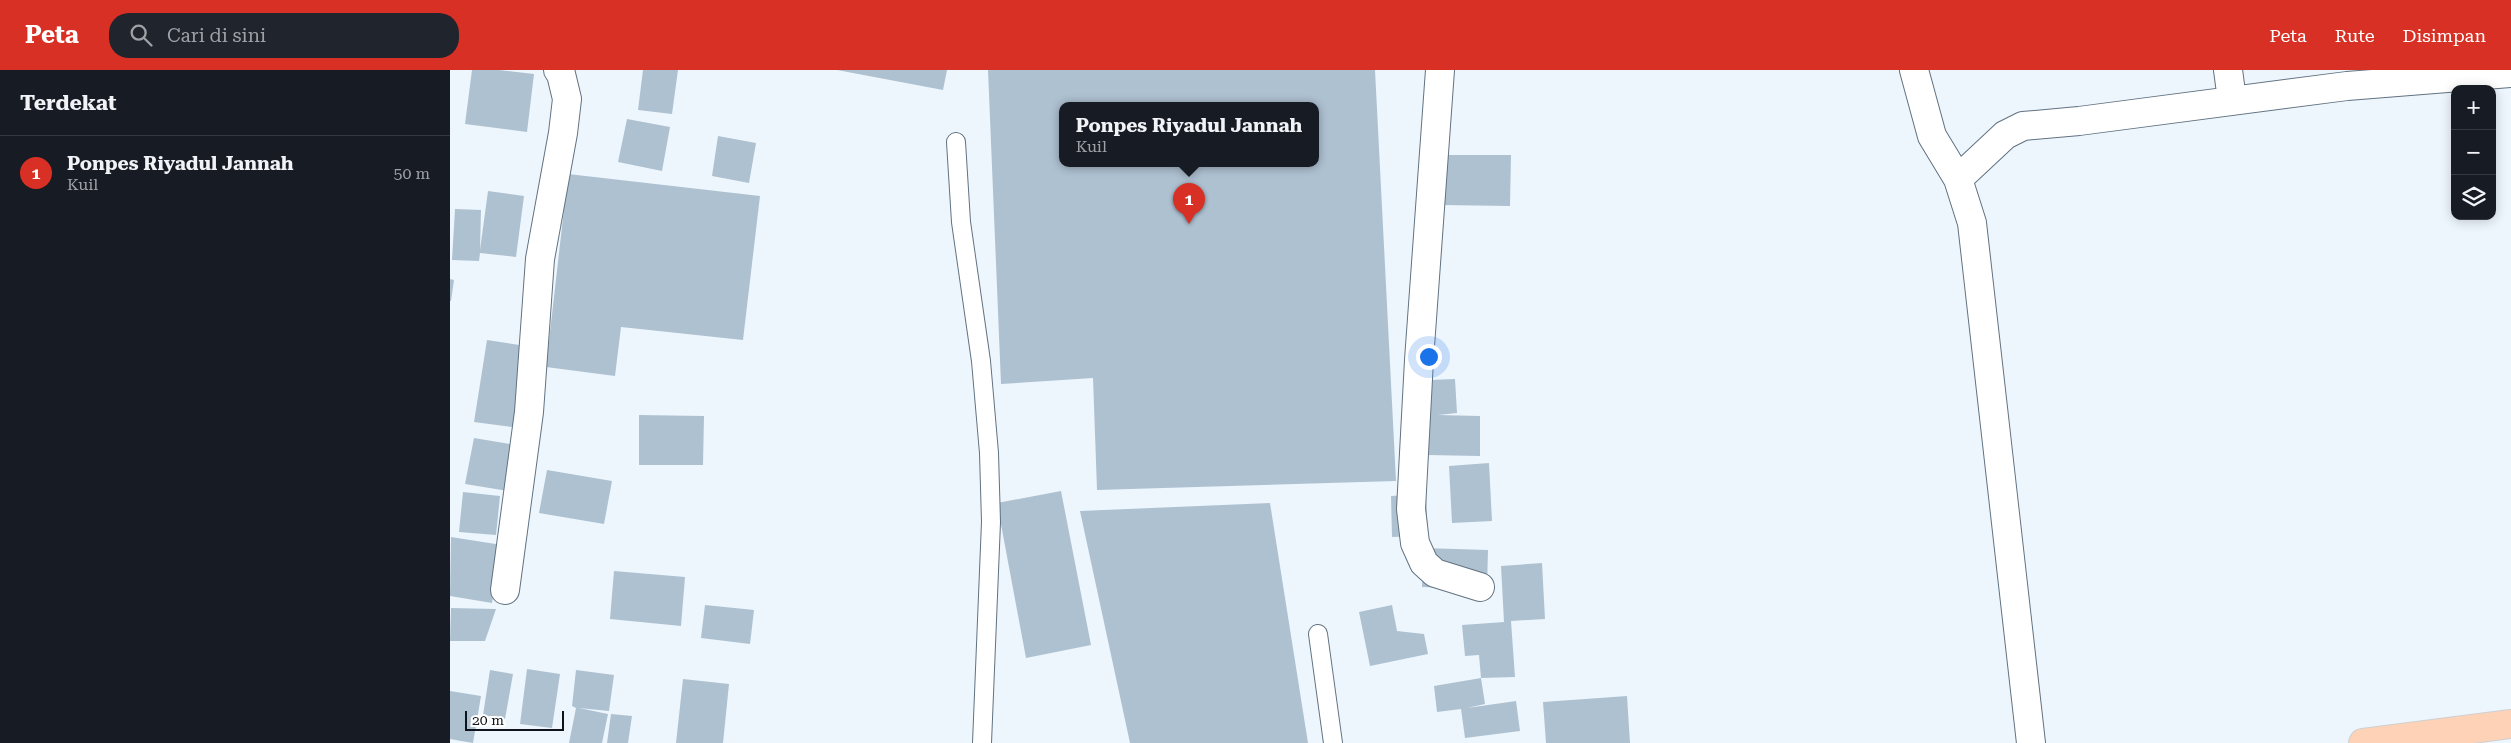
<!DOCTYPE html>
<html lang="id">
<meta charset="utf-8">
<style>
body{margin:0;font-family:"Roboto Serif",serif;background:#20242c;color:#f1f3f6}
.controls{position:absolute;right:15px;top:15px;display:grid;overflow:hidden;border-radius:10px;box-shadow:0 2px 12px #0003}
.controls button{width:45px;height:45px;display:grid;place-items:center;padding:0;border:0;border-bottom:1px solid #363941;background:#171b24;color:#f1f3f6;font:25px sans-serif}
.scale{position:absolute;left:15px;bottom:12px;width:99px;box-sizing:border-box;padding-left:5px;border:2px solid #0e141a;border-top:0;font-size:14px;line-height:18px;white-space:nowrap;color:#0e141a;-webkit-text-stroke:4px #fff;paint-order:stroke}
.you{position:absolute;left:978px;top:286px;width:18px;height:18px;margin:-12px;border:4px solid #fff;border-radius:50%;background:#1a73e8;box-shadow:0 0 0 8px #1a73e833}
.badge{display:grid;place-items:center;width:32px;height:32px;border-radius:50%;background:#d93025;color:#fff;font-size:16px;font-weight:700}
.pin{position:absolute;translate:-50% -41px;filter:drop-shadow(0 1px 2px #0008)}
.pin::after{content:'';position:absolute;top:26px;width:18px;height:15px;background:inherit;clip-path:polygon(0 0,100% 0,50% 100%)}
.popup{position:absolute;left:609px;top:32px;width:260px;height:65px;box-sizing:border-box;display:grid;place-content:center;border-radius:10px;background:#171b24;filter:drop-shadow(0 1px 4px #0005);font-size:16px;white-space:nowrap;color:#9ea1a6}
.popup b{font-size:19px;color:#f1f3f6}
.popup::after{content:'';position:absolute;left:50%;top:100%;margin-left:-10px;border:10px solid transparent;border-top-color:#171b24}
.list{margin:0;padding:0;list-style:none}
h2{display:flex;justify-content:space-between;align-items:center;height:65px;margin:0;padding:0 20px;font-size:21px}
h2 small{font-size:16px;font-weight:400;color:#9ea1a6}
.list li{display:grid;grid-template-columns:32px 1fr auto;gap:15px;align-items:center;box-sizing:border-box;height:75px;padding:0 20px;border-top:1px solid #363941}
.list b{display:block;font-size:19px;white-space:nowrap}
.list p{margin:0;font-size:16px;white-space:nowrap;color:#9ea1a6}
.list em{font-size:16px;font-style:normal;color:#9ea1a6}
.icon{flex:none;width:28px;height:28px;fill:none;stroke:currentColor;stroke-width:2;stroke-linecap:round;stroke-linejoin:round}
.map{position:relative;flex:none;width:2061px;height:673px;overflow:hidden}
header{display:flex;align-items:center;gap:30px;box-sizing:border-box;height:70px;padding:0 25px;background:#d93025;color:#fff}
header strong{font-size:24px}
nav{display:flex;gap:28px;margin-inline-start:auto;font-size:18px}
.search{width:350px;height:45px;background:#20242c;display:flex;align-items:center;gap:12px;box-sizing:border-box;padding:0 18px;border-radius:20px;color:#9ea1a6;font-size:19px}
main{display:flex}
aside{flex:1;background:#171b24}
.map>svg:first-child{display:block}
</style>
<header>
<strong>Peta</strong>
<div class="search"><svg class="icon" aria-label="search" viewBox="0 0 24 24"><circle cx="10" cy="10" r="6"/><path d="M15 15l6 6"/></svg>Cari di sini</div>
<nav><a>Peta</a><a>Rute</a><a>Disimpan</a></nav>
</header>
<main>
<aside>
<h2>Terdekat<small></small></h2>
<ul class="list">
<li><span class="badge">1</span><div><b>Ponpes Riyadul Jannah</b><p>Kuil</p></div><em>50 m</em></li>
</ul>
</aside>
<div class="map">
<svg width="2061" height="673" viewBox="0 0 2061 673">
<rect width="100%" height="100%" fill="#eef6fd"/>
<!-- building -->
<path fill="#aec1d1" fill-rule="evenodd" d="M22 0H49L84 4 77 62 15 54Z
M193 0H228L222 44 188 40Z
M387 0H497L493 20Z
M538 0H925L946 411 647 420 643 308 551 314ZM613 35H865V93H613Z
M177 49 220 57 212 101 168 92Z
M268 66 306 73 299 113 262 106Z
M991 85H1061L1060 136 990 135Z
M118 104 310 126 293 270 171 257 165 306 96 297Z
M38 121 74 126 66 187 30 183 29 191 2 190 5 139 31 140 30 180Z
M0 209 4 210 1 231H0Z
M37 270 82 277 69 358 24 352Z
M1005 309 1007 343 988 345 1030 346V386L976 385 977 345H981L979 310Z
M189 345 254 346 253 395H189Z
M24 368 66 375 58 421 15 414Z
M1039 393 1042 451 1002 453 999 396Z
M97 400 162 411 154 454 89 443Z
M611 421 641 575 576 588 547 433Z
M13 422 50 426 46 465 9 462Z
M976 424 978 466 942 467 941 426Z
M820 433 858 673H680L630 441Z
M1 467 52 475 42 533 0 526Z
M973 478 1038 480 1037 519 972 517Z
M1092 493 1095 549 1061 551 1065 607 1031 608 1029 585 1015 586 1012 555 1054 552 1051 496Z
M164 501 235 507 231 556 160 549Z
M255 535 304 540 300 574 251 568Z
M942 535 947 561 974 564 978 584 920 596 909 542Z
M1 538 46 539 35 571H0Z
M77 599 110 604 102 658 70 654Z
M40 600 63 604 55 649 33 645Z
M126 600 164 605 159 641 129 638 158 644 152 673H119L126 638 122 636Z
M1031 608 1035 634 1017 638 1066 631 1070 661 1015 668 1011 639 987 642 984 616Z
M233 609 279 614 273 673H226Z
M0 621 31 626 23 673 0 669Z
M1177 626 1180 673H1096L1093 632Z
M161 644 182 646 178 673H157Z"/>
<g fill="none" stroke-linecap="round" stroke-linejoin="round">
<!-- service casing -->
<g stroke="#617281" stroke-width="20">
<path id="service" d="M506 72 511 152 531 291 539 383 541 452 532 673
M868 564 883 673"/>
</g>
<!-- minor casing -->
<g stroke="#617281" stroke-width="30">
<path id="minor" d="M990 0 969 290 961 439 965 473 974 493 985 503 1030 517
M1464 0 1482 66 1508 109 1522 153 1581 673
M1778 0 1782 30
M1508 109 1555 65 1573 56 1629 51 1897 16 2061 3
M55 520 79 342 90 189 113 63 117 29 111 4 108 0"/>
</g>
<!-- primary casing -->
<g stroke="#cfd0d1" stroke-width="30">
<path id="primary" d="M1913 673 2061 654"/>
</g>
<!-- service -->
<use href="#service" stroke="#fff" stroke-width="18"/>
<!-- minor -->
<use href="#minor" stroke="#fff" stroke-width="28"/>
<!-- primary -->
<use href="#primary" stroke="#fdd2b6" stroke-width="28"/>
</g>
</svg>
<div class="controls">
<button>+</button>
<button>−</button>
<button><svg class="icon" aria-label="layers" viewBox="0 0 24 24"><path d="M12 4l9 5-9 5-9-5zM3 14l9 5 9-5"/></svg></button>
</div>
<div class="scale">20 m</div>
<div class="you"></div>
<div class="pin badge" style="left:739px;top:154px">1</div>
<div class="popup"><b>Ponpes Riyadul Jannah</b>Kuil</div>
</div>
</main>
